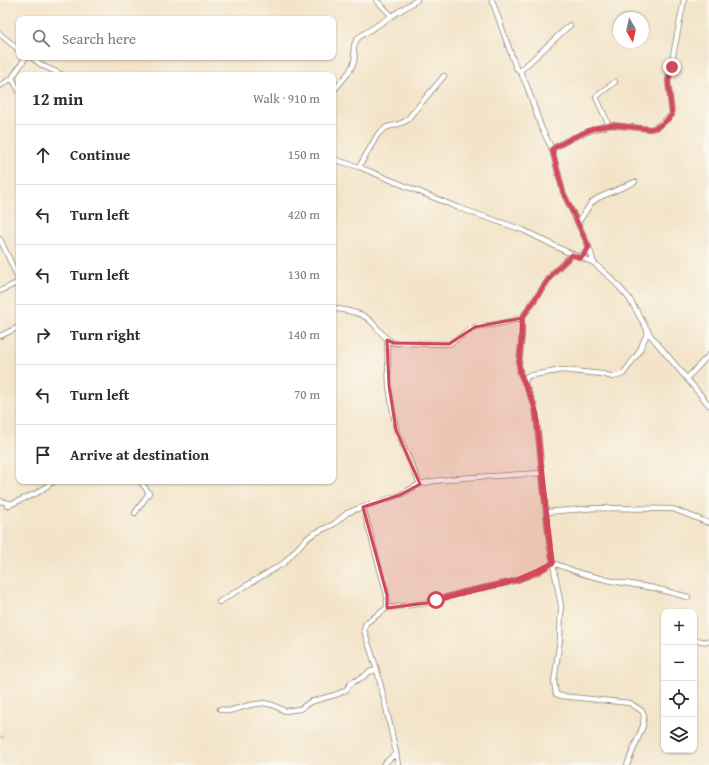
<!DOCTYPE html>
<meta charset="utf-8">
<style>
body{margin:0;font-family:"Gentium Book Plus",serif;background:#f7f7f7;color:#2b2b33}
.controls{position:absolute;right:12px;bottom:12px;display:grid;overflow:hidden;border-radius:8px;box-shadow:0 1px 3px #0004}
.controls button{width:36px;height:36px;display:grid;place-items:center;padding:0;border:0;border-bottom:1px solid #e1e1e2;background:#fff;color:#2b2b33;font:20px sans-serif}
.compass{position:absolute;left:613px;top:12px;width:36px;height:36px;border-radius:50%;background:#fff;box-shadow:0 1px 3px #0004;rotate:172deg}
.stop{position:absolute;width:12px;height:12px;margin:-9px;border:3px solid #d1495b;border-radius:50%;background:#fff}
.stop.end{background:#d1495b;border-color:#fff;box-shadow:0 1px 4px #0008}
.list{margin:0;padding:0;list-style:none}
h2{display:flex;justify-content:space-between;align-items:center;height:52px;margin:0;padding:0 16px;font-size:17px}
h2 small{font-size:13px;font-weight:400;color:#7c7c81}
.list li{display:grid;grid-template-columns:26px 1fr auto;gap:12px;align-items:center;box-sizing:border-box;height:60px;padding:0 16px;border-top:1px solid #e1e1e2}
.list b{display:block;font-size:15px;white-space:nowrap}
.list em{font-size:13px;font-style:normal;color:#7c7c81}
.icon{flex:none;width:22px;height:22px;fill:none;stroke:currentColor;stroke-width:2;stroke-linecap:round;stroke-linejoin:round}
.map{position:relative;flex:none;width:709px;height:765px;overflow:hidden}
.search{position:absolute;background:#fff;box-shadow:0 1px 3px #0004;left:16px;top:16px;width:320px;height:44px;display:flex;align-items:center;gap:10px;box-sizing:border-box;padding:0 14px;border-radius:8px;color:#7c7c81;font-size:15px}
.panel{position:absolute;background:#fff;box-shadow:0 1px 3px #0004;left:16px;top:72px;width:320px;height:412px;border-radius:8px}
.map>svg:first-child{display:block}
</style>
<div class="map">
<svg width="709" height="765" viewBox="0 0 709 765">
<rect width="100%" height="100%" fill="#fbf7ec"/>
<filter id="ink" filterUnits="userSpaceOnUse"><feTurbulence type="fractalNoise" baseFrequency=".025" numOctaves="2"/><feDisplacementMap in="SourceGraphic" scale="8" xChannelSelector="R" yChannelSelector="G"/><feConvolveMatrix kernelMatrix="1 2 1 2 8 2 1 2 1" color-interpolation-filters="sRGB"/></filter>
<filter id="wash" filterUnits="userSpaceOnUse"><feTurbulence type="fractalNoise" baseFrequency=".012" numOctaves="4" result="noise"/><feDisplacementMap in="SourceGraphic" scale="16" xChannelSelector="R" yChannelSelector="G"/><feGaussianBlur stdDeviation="0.9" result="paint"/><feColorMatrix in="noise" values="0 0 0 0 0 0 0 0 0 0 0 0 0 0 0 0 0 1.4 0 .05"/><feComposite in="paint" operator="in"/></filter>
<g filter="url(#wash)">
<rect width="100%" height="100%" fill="#f3e4c9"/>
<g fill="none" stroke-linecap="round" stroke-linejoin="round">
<!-- stream -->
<path stroke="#48b7c1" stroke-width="1.5" d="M0 736H3"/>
</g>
</g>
<g filter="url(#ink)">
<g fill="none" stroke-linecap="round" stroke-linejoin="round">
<!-- street casing -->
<g stroke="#888072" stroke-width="6">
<path id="street" d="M376 0 392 16
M492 0 516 68 520 71 527 86 541 127 552 149 563 192 589 247 594 263
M0 34 19 50
M31 57 43 66 63 75
M520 71 570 25
M12 78 19 91
M0 86 12 78 26 57
M333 91C340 83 351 73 354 62 357 51 349 49 359 37L417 0
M608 126 607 121 596 97 615 82
M552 149 572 138 595 129 612 125 649 129 655 128 672 115 668 81 684 0
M333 159 359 167 459 208 523 230 563 250 594 263 612 279 629 298 651 336 709 405
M359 167 378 134 387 127 396 125 406 121 444 76
M578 223 591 203 598 198 635 182
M0 239 19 280
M572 255 553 273 522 318V334L519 364 520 373 534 404 536 414 549 542 561 606 560 639 554 682 556 694 561 696 630 703 642 711 644 715 643 726 627 765
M581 257 589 247
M0 291 19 282
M333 308C342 310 355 311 364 316 376 322 381 338 394 343L449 344 475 327 497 324 522 318
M0 336 19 327
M387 340 389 386 396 430 420 484
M687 378 709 355
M525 384 527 376 563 370 602 374 613 377 623 374 639 352 648 331
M0 501 12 504
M7 506 37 493 54 481
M363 507 387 595V608L366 623 364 630 377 670 388 716 396 753 383 765
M546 512 596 508 673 509 709 523
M135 513 149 493 140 481
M219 602 284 563 305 540 313 534 334 524 347 513 357 509 400 495 420 484 434 481 460 478 542 473
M387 608 427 603 464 592 508 583 536 573 553 563 583 574 612 581 654 588 688 597
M694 640 709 642
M220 709 229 711 250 705 264 703 273 705 285 711 300 709 310 702 338 694 346 690 351 683 363 677 369 672 377 670
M396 753 398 765"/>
</g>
<!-- street -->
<use href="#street" stroke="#fff" stroke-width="4.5"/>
</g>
</g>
<g fill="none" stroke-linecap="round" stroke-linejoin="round" filter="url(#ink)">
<!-- route -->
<path stroke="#d1495b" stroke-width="5" d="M436 600 464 592 518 580 536 573 553 563 549 542 536 414 534 404 520 373 519 364 522 334V318L553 273 572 255 581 258 589 247 563 192 552 149 572 138 595 128 612 125 650 129C659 128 665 122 672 115L668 81 672 67"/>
</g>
<!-- marked area -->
<path fill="#d1495b" fill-opacity="0.2" stroke="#d1495b" stroke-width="3" stroke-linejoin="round" d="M522 318 519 364 536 414 553 563 508 583 427 603 387 608V595L363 507 400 495 420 484 396 430 389 386 387 340 394 343 449 344 475 327Z"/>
</svg>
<div class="controls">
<button>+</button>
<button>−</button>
<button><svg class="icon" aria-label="locate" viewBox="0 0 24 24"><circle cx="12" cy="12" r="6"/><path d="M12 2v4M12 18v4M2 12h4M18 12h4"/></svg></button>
<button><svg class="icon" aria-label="layers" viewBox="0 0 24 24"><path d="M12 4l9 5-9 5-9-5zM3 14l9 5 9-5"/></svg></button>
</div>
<svg class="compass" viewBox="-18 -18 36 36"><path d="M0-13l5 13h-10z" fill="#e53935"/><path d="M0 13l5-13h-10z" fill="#7c7c81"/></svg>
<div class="stop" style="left:436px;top:600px"></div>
<div class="stop end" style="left:672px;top:67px"></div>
<div class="search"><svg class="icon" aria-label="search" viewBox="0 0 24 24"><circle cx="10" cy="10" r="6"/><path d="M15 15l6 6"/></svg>Search here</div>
<section class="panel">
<h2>12 min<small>Walk · 910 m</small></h2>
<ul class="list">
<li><svg class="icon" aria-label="ahead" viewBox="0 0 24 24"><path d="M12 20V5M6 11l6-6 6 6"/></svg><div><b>Continue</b></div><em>150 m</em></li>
<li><svg class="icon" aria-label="left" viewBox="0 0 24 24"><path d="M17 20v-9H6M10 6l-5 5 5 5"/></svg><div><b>Turn left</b></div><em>420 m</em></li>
<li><svg class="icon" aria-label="left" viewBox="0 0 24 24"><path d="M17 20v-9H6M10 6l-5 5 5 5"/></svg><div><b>Turn left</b></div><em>130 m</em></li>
<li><svg class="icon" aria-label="right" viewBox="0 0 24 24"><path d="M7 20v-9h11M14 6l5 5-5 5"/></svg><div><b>Turn right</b></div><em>140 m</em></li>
<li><svg class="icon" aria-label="left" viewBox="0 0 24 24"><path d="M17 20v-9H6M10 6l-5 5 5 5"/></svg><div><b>Turn left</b></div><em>70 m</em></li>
<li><svg class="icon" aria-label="arrive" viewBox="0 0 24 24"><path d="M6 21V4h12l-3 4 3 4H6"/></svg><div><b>Arrive at destination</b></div></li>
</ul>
</section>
</div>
